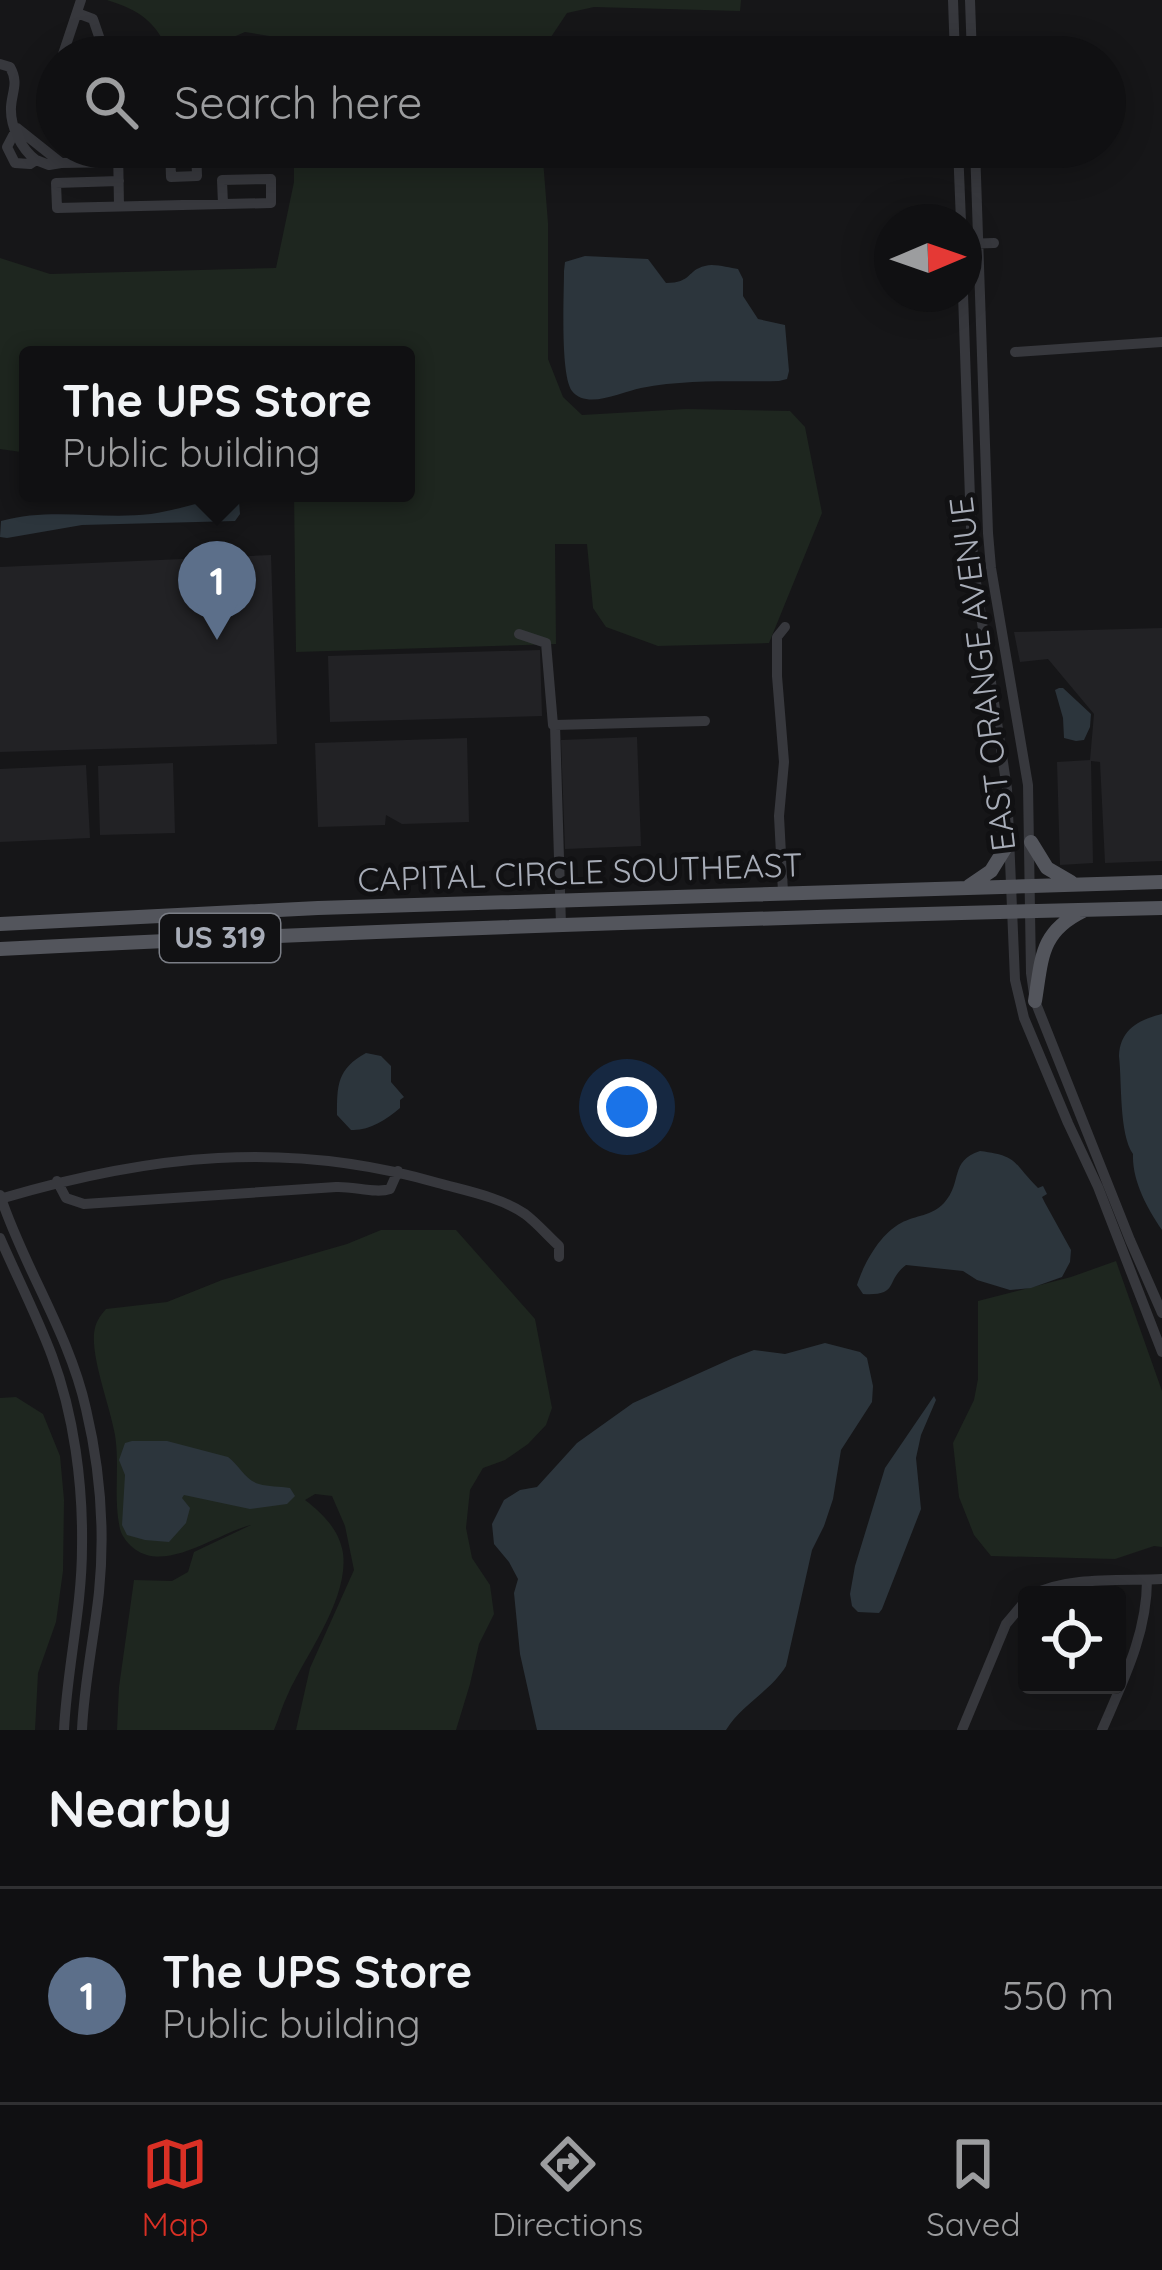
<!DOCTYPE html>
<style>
body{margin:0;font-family:Quicksand,sans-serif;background:#1e1e20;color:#f1f3f6}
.controls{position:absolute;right:36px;bottom:36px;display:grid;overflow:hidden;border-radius:12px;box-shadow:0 6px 30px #0003}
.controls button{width:108px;height:108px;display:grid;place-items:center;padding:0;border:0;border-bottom:3px solid #303032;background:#101012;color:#f1f3f6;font:60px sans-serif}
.compass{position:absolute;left:874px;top:204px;width:108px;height:108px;border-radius:50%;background:#101012;box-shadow:0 6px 30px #0003;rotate:88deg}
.you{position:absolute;left:627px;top:1107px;width:42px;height:42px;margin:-30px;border:9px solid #fff;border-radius:50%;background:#1a73e8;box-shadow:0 0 0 18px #1a73e833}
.badge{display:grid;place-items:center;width:78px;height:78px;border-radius:50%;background:#d93025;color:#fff;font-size:39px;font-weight:700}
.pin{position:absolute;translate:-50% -99px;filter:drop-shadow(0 3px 6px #0008)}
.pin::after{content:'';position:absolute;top:63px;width:42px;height:36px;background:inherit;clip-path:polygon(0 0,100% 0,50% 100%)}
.popup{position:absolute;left:19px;top:346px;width:396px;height:156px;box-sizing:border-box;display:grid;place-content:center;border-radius:12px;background:#101012;filter:drop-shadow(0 3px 9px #0005);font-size:39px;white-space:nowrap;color:#9c9d9f}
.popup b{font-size:45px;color:#f1f3f6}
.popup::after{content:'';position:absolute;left:50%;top:100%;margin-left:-24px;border:24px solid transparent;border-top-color:#101012}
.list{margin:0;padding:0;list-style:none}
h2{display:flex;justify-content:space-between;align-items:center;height:156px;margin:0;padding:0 48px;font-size:51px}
h2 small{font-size:39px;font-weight:400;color:#9c9d9f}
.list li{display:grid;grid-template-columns:78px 1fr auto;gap:36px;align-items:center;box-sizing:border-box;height:216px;padding:0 48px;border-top:3px solid #303032}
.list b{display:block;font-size:45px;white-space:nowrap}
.list p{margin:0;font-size:39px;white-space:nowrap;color:#9c9d9f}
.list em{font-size:39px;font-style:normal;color:#9c9d9f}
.icon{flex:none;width:66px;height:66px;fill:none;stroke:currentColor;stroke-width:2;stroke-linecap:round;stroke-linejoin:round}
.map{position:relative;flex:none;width:1162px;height:1730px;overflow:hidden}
.search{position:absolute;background:#101012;box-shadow:0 6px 30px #0003;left:36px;right:36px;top:36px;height:132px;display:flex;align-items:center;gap:30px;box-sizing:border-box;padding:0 42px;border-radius:66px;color:#9c9d9f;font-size:45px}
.sheet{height:372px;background:#101012}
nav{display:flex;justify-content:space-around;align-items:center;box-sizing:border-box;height:168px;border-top:3px solid #303032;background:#101012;font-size:33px;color:#9c9d9f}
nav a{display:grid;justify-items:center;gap:6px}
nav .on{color:#d93025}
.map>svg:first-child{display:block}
</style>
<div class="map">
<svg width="1162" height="1730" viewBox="0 0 1162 1730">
<rect width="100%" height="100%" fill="#161618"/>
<!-- built -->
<path fill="#222225" d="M271 555 277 744 0 752V567Z
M1162 628V861L1105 863 1100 762 1091 761 1093 863 1060 865 1057 762 1090 760 1094 714 1048 659 1020 662 1014 632Z
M540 650 542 716 330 722 328 656Z
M637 737 641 846 565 849 561 740Z
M467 738 469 822 402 824 386 815 385 825 318 827 315 743Z
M173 763 175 833 100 835 98 766Z
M86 765 90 838 0 842V769Z"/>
<!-- green -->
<path fill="#1e261f" d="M107 0H741L740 11 594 7 567 13 551 37 546 57H286L275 37 245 32 208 48 170 54C156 22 140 10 107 0Z
M294 147H542L548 223V359L563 397 582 415 686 409 790 411 805 427 822 513 769 643 658 646 606 627 593 608 587 544H555L556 644 296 652 294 493H406V355H28V453L0 449V258L50 274 276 268 294 182Z
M381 1230H456L535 1319 552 1408 546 1425 528 1444 505 1460 483 1468 470 1490 466 1528 472 1558 490 1585 494 1614 479 1644 470 1684 456 1730H296L310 1668 354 1570 345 1526 332 1496 315 1494 305 1500C322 1513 339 1529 343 1553 349 1599 306 1654 288 1694 282 1706 279 1718 274 1730H117L119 1687 134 1580 172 1581 188 1572 194 1552 251 1525C220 1532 168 1572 136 1550 129 1545 122 1537 120 1529 113 1498 120 1466 115 1435 110 1406 92 1361 94 1334 95 1323 99 1317 106 1309L167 1302 222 1280 347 1244Z
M1116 1261 1162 1391V1547L1154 1546 1115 1559 991 1556 974 1535 959 1497 953 1443 974 1400 978 1379V1301L1071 1277Z
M16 1397 43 1414 60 1456 64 1500 63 1571 56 1622 38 1673 35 1730H0V1398Z"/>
<!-- water -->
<path fill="#2c353c" d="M585 256 648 259 666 283C692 283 687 270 705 266 714 263 729 268 738 269L743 279V296L758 319 785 325 789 371 787 379 779 381C734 382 686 379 641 388 621 392 587 410 572 391 560 375 564 295 564 271L565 262Z
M234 498 239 501 240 514 235 521 82 525 7 538 0 537 1 521C51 507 100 520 151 514 179 510 205 499 234 498Z
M1059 688H1063L1091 714 1090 727 1084 740 1076 741 1064 738 1063 718 1055 690Z
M1162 1014V1230C1147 1208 1132 1181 1133 1154 1119 1134 1122 1083 1119 1056 1120 1030 1138 1020 1162 1014Z
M366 1053 381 1056 391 1066V1082L404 1097 400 1100V1108C386 1120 369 1131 351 1130L337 1115C337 1085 337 1069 366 1053Z
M980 1151C1019 1156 1012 1162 1038 1188L1043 1186 1047 1194 1042 1197 1045 1203 1071 1250 1070 1262 1062 1277 1031 1288 1010 1290 977 1280 963 1271 906 1265C884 1282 900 1296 863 1294L857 1285C864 1263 880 1234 901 1223 916 1215 932 1216 944 1203 963 1182 949 1161 980 1151Z
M825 1343 860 1352 867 1358 873 1386 872 1402 841 1450 833 1499 824 1526 812 1550 786 1666C770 1692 742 1704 726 1730H537L520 1654 514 1593 518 1579 509 1562 494 1544 492 1524 504 1500 520 1490 537 1487 577 1443 633 1403 733 1358 754 1350 785 1354Z
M934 1396 936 1400 921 1435 916 1458 921 1509 882 1609 879 1613 858 1612 852 1606 850 1594 855 1566 885 1468Z
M132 1441H167L228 1457C239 1465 245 1480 259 1484 268 1487 280 1486 290 1488L295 1496 287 1504 250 1509 184 1495 182 1498 190 1508 186 1523 169 1542 145 1540 127 1535 122 1525 125 1475 119 1460 125 1443Z"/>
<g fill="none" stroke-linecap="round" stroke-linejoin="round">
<!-- minor -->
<path stroke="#37383d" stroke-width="10" d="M953 0 955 57
M970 0 972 57
M77 13 93 19 106 57
M62 57 81 0
M0 64 10 67C19 83 12 91 11 107 10 126 21 149 36 160
M57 73 54 82 57 90
M17 128 61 163 49 165 36 160 30 164 15 163 7 147Z
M118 147 119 206
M170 147 171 177 197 176 196 147
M958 147 961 222
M975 147 988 533 991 568 1028 785 1031 973 1035 1001 1130 1240 1162 1313
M61 163 118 162
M119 181 56 183 57 208 271 203V179L222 180 223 204
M964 244 994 243
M963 294 971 528 974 569 1007 789 1015 980 1024 1018 1068 1123 1098 1187 1162 1352
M1015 352 1162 342
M519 634 546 643 553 725
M783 892 779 816 784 762 777 676V637L785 627
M561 925 555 725 705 721
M57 1181 66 1198 84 1204 336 1187C353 1186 376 1194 390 1189L398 1171
M0 1195C24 1268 69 1333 86 1409 100 1468 105 1532 99 1592 94 1638 84 1684 82 1730
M0 1199C148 1155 287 1139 438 1183 467 1191 500 1197 525 1214 537 1223 548 1236 559 1246V1257
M0 1238C17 1277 37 1316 52 1356 74 1415 83 1484 82 1547 82 1608 67 1669 64 1730
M1032 1595C1067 1576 1122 1581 1162 1579
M962 1730 1006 1624 1027 1599
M1102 1730C1123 1681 1147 1634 1147 1580"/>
<!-- major -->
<path stroke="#53555c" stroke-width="14" d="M1031 842 1047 868 1071 882
M969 886 991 871 1009 842
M0 924 318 908 1162 882
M0 949C387 929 775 917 1162 908
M1035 1001C1042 958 1040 932 1083 911"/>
</g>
<g text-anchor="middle" stroke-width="10" stroke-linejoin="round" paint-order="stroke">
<!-- shield labels -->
<rect fill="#111113" stroke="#7b7e86" stroke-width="3" x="160" y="914" width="120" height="48" rx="9"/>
<g font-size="30" font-weight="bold" fill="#a8adb8">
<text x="220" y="948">US 319</text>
</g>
<!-- street labels -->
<g font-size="33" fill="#a8adb8" stroke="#111113">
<text transform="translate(982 674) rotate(-97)" y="12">EAST ORANGE AVENUE</text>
<text transform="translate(580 872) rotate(-2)" y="12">CAPITAL CIRCLE SOUTHEAST</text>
</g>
</g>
</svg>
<div class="controls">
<button><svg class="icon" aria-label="locate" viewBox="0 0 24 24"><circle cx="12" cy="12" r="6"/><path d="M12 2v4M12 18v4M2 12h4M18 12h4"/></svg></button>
</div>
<svg class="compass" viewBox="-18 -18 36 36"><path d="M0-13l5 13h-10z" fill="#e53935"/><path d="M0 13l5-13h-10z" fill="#9c9d9f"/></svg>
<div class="you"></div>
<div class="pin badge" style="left:217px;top:640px;background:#5c6f8a">1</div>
<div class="popup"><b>The UPS Store</b>Public building</div>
<div class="search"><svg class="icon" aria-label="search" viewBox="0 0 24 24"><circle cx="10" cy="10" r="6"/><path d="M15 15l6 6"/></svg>Search here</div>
</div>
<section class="sheet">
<h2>Nearby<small></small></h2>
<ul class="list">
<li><span class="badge" style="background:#5c6f8a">1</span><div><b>The UPS Store</b><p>Public building</p></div><em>550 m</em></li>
</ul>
</section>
<nav>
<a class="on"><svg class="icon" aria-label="map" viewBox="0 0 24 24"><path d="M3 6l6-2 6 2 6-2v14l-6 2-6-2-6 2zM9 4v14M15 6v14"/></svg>Map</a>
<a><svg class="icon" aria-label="directions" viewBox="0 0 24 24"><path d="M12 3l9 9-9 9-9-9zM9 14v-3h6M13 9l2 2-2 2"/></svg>Directions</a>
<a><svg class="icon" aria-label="saved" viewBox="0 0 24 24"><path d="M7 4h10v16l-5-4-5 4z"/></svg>Saved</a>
</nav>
